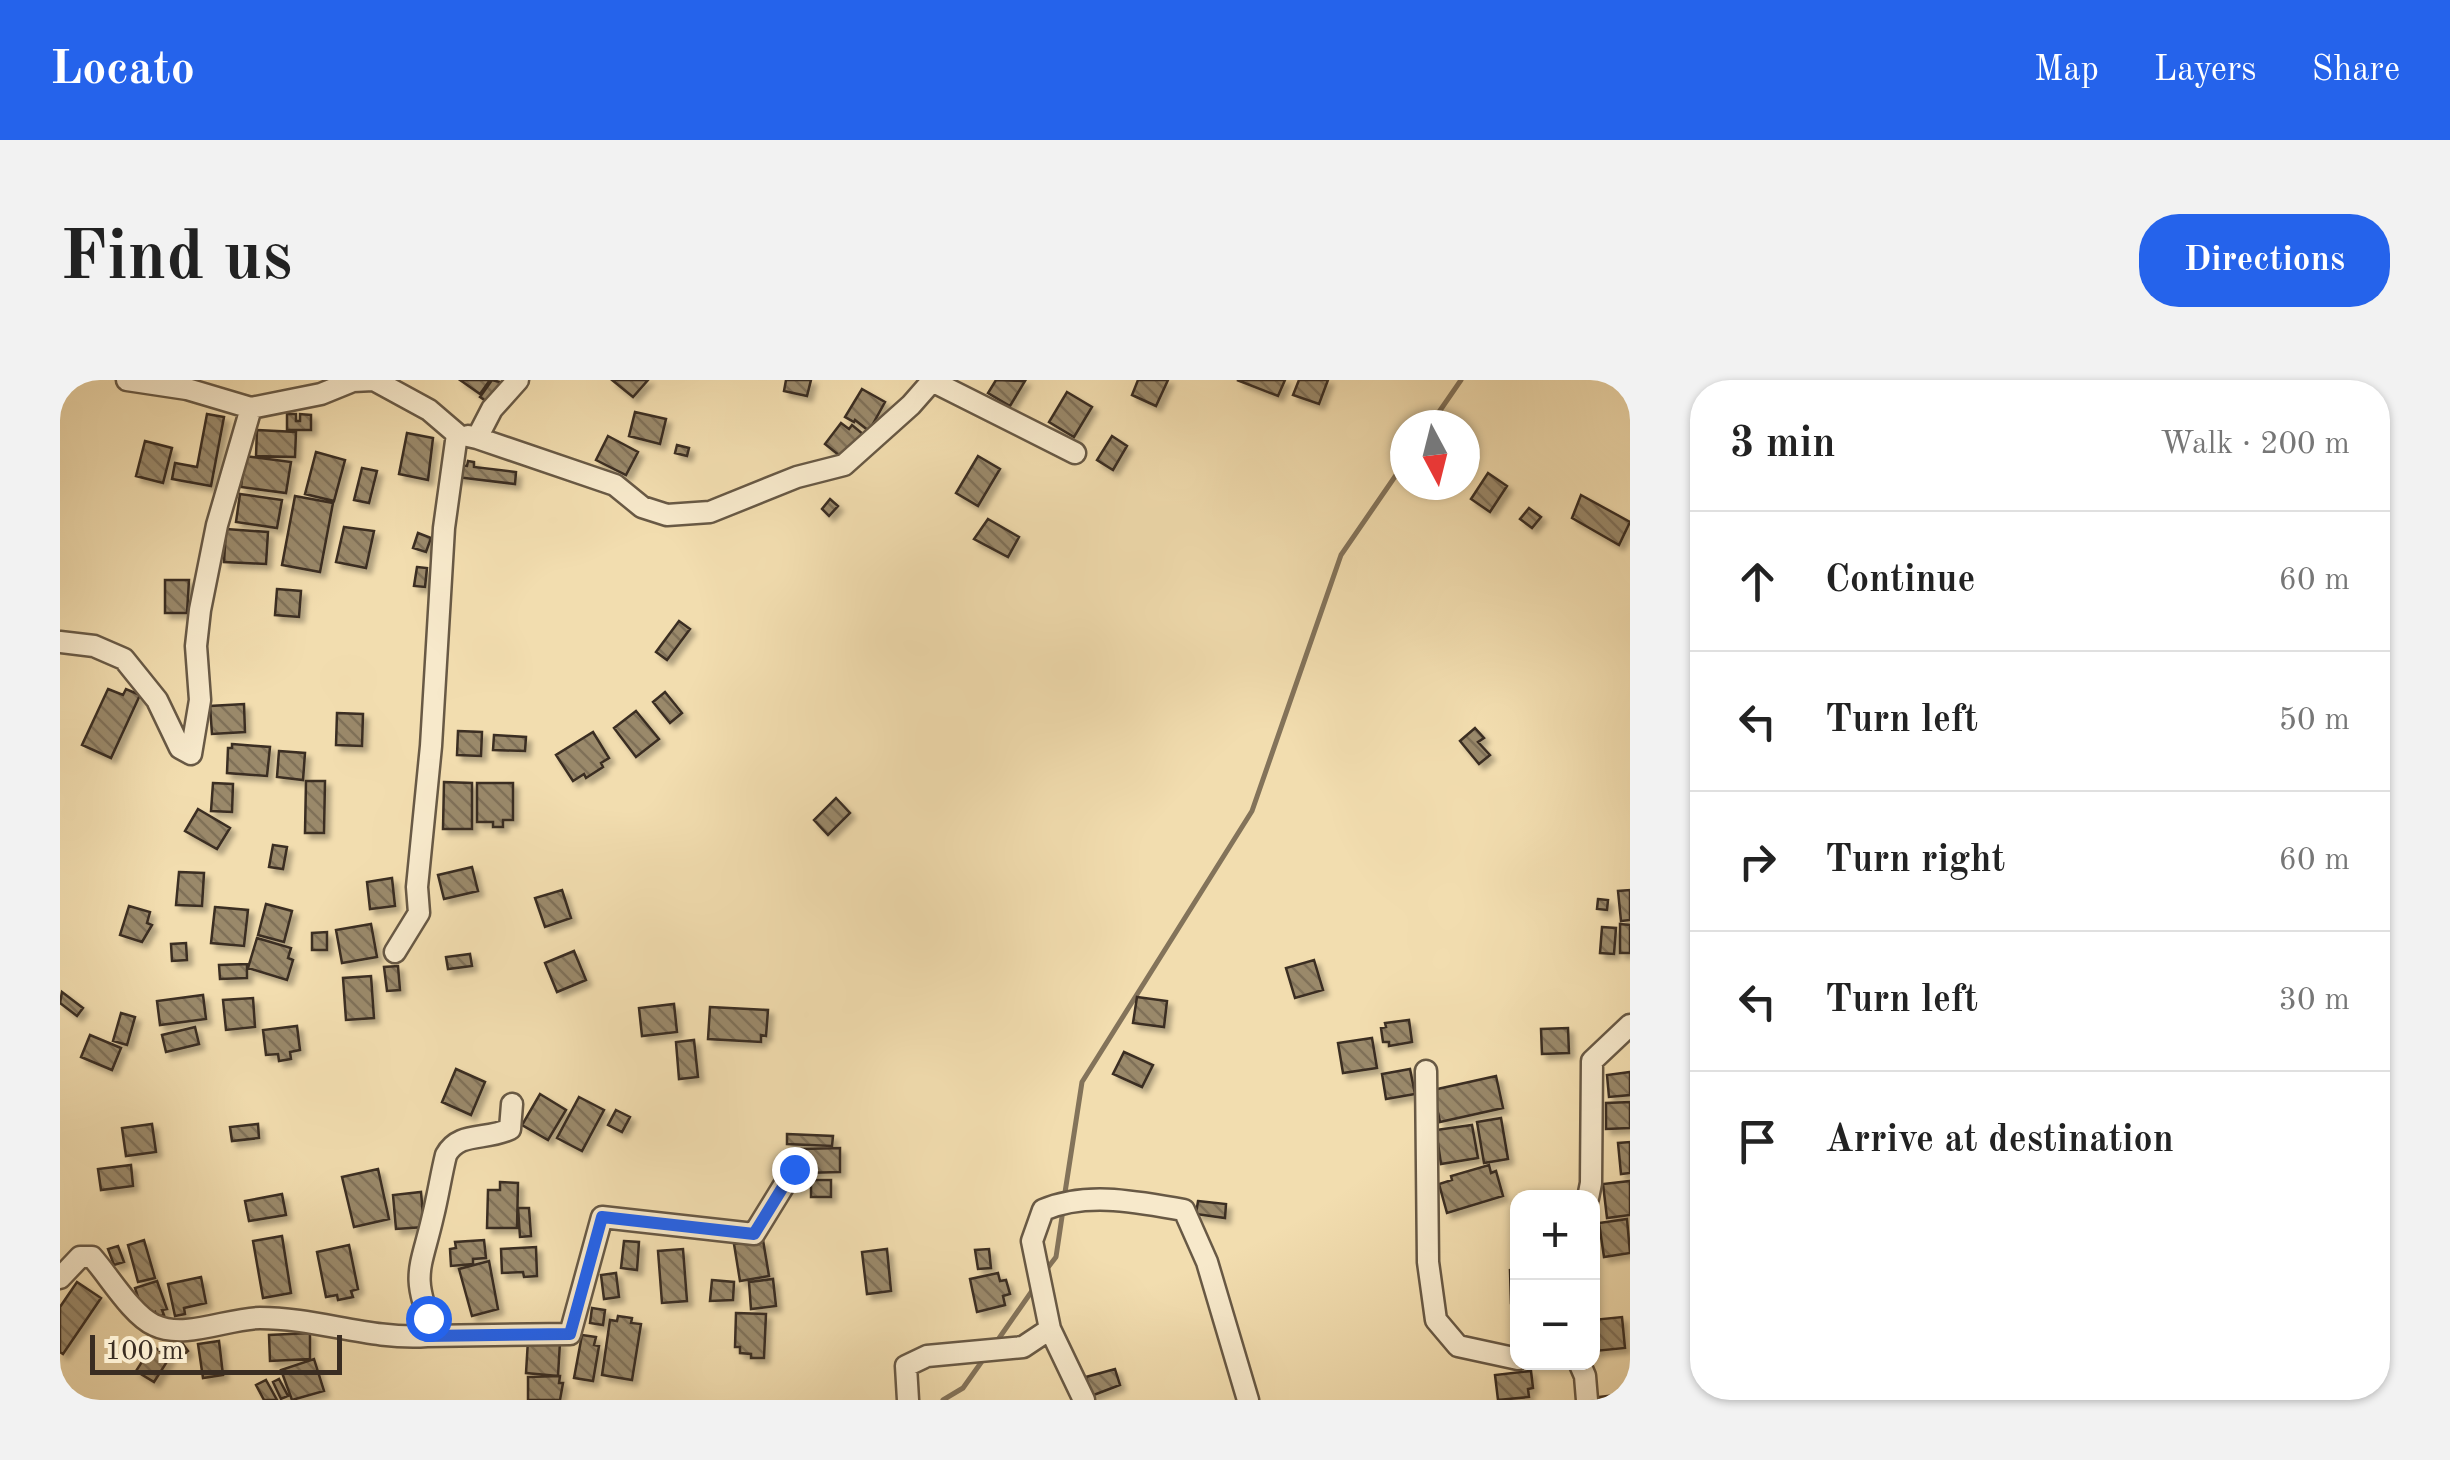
<!DOCTYPE html>
<meta charset="utf-8">
<style>
body{margin:0;font-family:"Old Standard TT",serif;background:#f2f2f2;color:#222}
.controls{position:absolute;right:30px;bottom:30px;display:grid;overflow:hidden;border-radius:20px;box-shadow:0 2px 8px #0004}
.controls button{width:90px;height:90px;display:grid;place-items:center;padding:0;border:0;border-bottom:2px solid #e0e0e0;background:#fff;color:#222;font:50px sans-serif}
.compass{position:absolute;left:1330px;top:30px;width:90px;height:90px;border-radius:50%;background:#fff;box-shadow:0 2px 8px #0004;rotate:173deg}
.scale{position:absolute;left:30px;bottom:25px;width:252px;box-sizing:border-box;padding-left:10px;border:5px solid #3a2d22;border-top:0;font-size:28px;line-height:35px;white-space:nowrap;color:#3a2d22;-webkit-text-stroke:8px #f7e9cb;paint-order:stroke}
.stop{position:absolute;width:30px;height:30px;margin:-22px;border:8px solid #2563eb;border-radius:50%;background:#fff}
.stop.end{background:#2563eb;border-color:#fff;box-shadow:0 2px 10px #0008}
.list{margin:0;padding:0;list-style:none}
h2{display:flex;justify-content:space-between;align-items:center;height:130px;margin:0;padding:0 40px;font-size:42px}
h2 small{font-size:32px;font-weight:400;color:#767676}
.list li{display:grid;grid-template-columns:65px 1fr auto;gap:30px;align-items:center;box-sizing:border-box;height:140px;padding:0 40px;border-top:2px solid #e0e0e0}
.list b{display:block;font-size:38px;white-space:nowrap}
.list em{font-size:32px;font-style:normal;color:#767676}
.icon{flex:none;width:55px;height:55px;fill:none;stroke:currentColor;stroke-width:2;stroke-linecap:round;stroke-linejoin:round}
.map{position:relative;flex:none;width:1570px;height:1020px;overflow:hidden;border-radius:40px}
header{display:flex;align-items:center;gap:60px;box-sizing:border-box;height:140px;padding:0 50px;background:#2563eb;color:#fff}
header strong{font-size:48px}
nav{display:flex;gap:55px;margin-inline-start:auto;font-size:35px}
.intro{display:flex;align-items:center;justify-content:space-between;box-sizing:border-box;height:240px;padding:0 60px}
h1{margin:0;font-size:70px}
.button{padding:25px 45px;border-radius:40px;background:#2563eb;color:#fff;font-size:35px;font-weight:700}
main{display:flex;gap:60px;padding:0 60px}
aside{flex:1;background:#fff;border-radius:40px;box-shadow:0 2px 8px #0004}
.map>svg:first-child{display:block}
</style>
<header>
<strong>Locato</strong>
<nav><a>Map</a><a>Layers</a><a>Share</a></nav>
</header>
<div class="intro"><h1>Find us</h1><a class="button">Directions</a></div>
<main>
<div class="map">
<svg width="1570" height="1020" viewBox="0 0 1570 1020">
<defs>
<pattern id="building-back-hatch" width="6" height="6" patternUnits="userSpaceOnUse" patternTransform="scale(2.5)"><rect width="6" height="6" fill="#9a896b"/><path d="M-1 5l2 2M0 0l6 6M5-1l2 2" fill="none" stroke="#7f7058"/></pattern>
<filter id="shadow"><feDropShadow dx="5" dy="5" stdDeviation="2.5" flood-color="#0004"/></filter>
</defs>
<rect width="100%" height="100%" fill="#f2ddaf"/>
<filter id="stains"><feTurbulence type="fractalNoise" baseFrequency=".002" numOctaves="4"/><feColorMatrix values="0 0 0 0 .2 0 0 0 0 .09 0 0 0 0 .02 0 0 0 .5 -.17"/></filter>
<radialGradient id="worn" r=".72"><stop offset=".6" stop-color="#630" stop-opacity="0"/><stop offset="1" stop-color="#630" stop-opacity=".3"/></radialGradient>
<g fill="none" stroke-linecap="round" stroke-linejoin="round">
<!-- stream -->
<path stroke="#83735a" stroke-width="5" d="M1370 45 1401 0
M1004 819 1022 702 1192 431 1281 175 1345 82
M986 890 996 877 1003 830
M935 964 974 908
M883 1020 903 1008 925 977"/>
</g>
<!-- building -->
<path fill="url(#building-back-hatch)" stroke="#3a2d22" stroke-width="2.5" filter="url(#shadow)" d="M400 0H430L420 14Z
M432 0 444 3 430 24 420 17Z
M552 0H588L573 17Z
M726 0H751L747 16 724 11Z
M936 0 965 1 950 26 928 13Z
M1078 0H1108L1096 26 1072 15Z
M1177 0H1225L1218 16Z
M1239 0H1268L1259 24 1233 15Z
M802 9 825 22 809 51 795 40 794 42 785 37Z
M1007 12 1032 27 1014 57 989 42Z
M575 32 606 39 600 64 569 56Z
M147 34 164 37 151 106 112 99 115 83 137 87Z
M227 34H236V41H240V34L251 35V50H227Z
M781 43 789 49 792 45 804 55 785 80 765 64Z
M197 50 236 52 235 77 196 76Z
M347 53 373 58 368 100 339 94Z
M548 56 578 72 566 95 536 80Z
M1052 56 1067 66 1053 90 1037 80Z
M85 61 112 68 103 103 76 96Z
M617 65 629 68 627 76 615 73Z
M256 72 285 80 274 121 245 114Z
M185 76 231 82 226 113 181 107Z
M918 76 940 89 918 126 896 113Z
M408 81 414 82V87L456 92 455 104 396 97 398 85 407 86Z
M302 88 317 91 309 123 294 120Z
M1428 93 1447 106 1430 132 1411 119Z
M180 114 222 120 217 148 176 142Z
M1521 115 1570 142 1559 165 1512 138Z
M235 116 273 123 260 192 222 185Z
M770 119 778 126 769 136 762 129Z
M1469 128 1481 137 1472 148 1460 139Z
M928 139 959 157 948 177 914 159Z
M284 147 314 151 306 188 276 182Z
M166 149 208 152 206 184 164 182Z
M358 153 371 158 366 172 353 168Z
M357 187 367 188 365 207 354 206Z
M105 200H129L127 233H105Z
M217 209 241 211 239 237 215 235Z
M619 241 630 249 607 280 596 272Z
M48 309 63 315 66 309 80 315 51 378 22 365Z
M605 312 622 333 610 343 593 322Z
M184 324 185 352 152 354 150 326Z
M576 331 599 359 576 377 554 348Z
M277 333 303 334 302 366 276 365Z
M1415 348 1424 358 1418 362 1430 375 1419 384 1400 361Z
M398 351 422 352 421 376 397 375Z
M533 352 549 378 541 383 543 387 526 398 524 394 513 401 496 375Z
M434 355 466 357 465 371 433 370Z
M172 364 210 367 207 396 167 393 168 368H172Z
M219 371 245 373 243 400 217 397Z
M246 401H265L264 453H245Z
M384 402 412 403V449H383Z
M153 403 173 404 172 432 151 431Z
M417 403H453V440H443V447H433V442H417Z
M776 418 790 433 768 455 754 440Z
M138 429 170 448 157 469 125 451Z
M213 465 227 467 223 489 209 487Z
M412 487 418 511 384 519 378 495Z
M119 492 144 493 142 526 116 525Z
M332 498 335 526 310 529 307 502Z
M502 510 511 538 485 547 475 518Z
M1570 510V540L1561 541 1558 511Z
M1538 519 1548 520 1547 530 1537 529Z
M206 524 232 531 224 562 198 555Z
M69 526 90 532 87 543 92 545 82 562 60 555Z
M155 527 188 530 184 566 151 563Z
M311 544 317 577 282 583 276 550Z
M1560 544 1570 545V573H1560Z
M1542 547 1556 548 1554 574 1540 573Z
M267 552V570H252V553Z
M197 558 231 568 228 578 233 580 227 600 188 588Z
M126 563 127 580 112 581 111 564Z
M514 571 526 600 497 612 485 583Z
M410 574 412 586 388 589 386 577Z
M1254 580 1263 610 1235 618 1226 588Z
M187 584V598L160 599 159 585Z
M338 586 340 610 327 611 324 587Z
M311 596 314 638 286 640 283 598Z
M2 612 23 628 17 636 0 623Z
M143 615 146 639 100 645 97 621Z
M1077 617 1107 621 1104 647 1073 643Z
M193 618 195 647 166 650 163 620Z
M614 624 617 652 582 656 579 628Z
M650 627 708 630 706 656 701 655V662L648 659Z
M61 633 75 637 67 665 53 661Z
M1349 640 1352 662 1329 666V662H1323L1321 648 1326 647 1325 643Z
M237 646 240 670 230 672 231 679 219 681 218 674 206 675 203 650Z
M135 647 139 664 106 672 102 655Z
M1508 648 1509 673 1482 674 1481 649Z
M30 655 61 668 52 690 21 677Z
M1312 658 1317 688 1283 693 1278 663Z
M634 660 638 697 619 699 616 662Z
M1064 672 1093 685 1082 707 1053 694Z
M396 689 425 702 411 735 382 722Z
M1350 689 1355 714 1326 719 1322 694Z
M1570 692V715L1549 717 1547 695Z
M1436 696 1443 728 1380 742 1373 710Z
M480 714 506 730 488 760 462 745Z
M519 717 544 730 522 771 497 758Z
M1570 722V748L1546 749V723Z
M556 730 570 737 562 752 548 745Z
M1441 738 1448 779 1424 783 1417 742Z
M92 744 96 772 66 776 62 748Z
M198 744 199 758 172 761 170 747Z
M1412 745 1418 778 1381 784 1376 750Z
M727 754 773 756 772 766 727 764Z
M1570 762V793L1561 794 1558 763Z
M780 768V792L743 793 742 769Z
M71 785 73 806 41 810 38 789Z
M1429 785 1431 793 1436 791 1443 816 1387 833 1379 804 1392 800 1391 796Z
M318 789 329 839 294 847 282 797Z
M751 800H771V817H751Z
M1570 801V835L1547 838 1543 804Z
M440 802 458 803 457 848H427L428 810H440Z
M361 812 364 847 336 849 333 815Z
M222 814 226 835 189 841 185 821Z
M1138 821 1166 824 1165 838 1136 834Z
M458 828H469L471 856 460 857Z
M1567 839 1570 873 1544 877 1539 843Z
M222 856 231 913 203 918 193 861Z
M84 860 95 898 78 902 68 865Z
M424 860 426 878 413 879V884L391 886 390 869 396 868 395 862Z
M703 860 709 896 680 901 674 864Z
M564 861 579 862 577 890 561 888Z
M289 865 298 909 291 911 293 917 278 920 277 915 266 917 257 872Z
M58 866 64 882 54 885 48 869Z
M476 867 477 896 464 897 463 892 442 893 441 869Z
M623 869 627 921 602 923 598 871Z
M827 869 831 911 807 914 802 872Z
M929 869 931 888 918 889 915 870Z
M429 881 438 929 412 936 399 889Z
M1458 889V923H1451L1450 890Z
M556 893 559 917 544 919 541 895Z
M938 893 940 901 946 900 950 914 943 916 945 925 917 932 910 899Z
M141 897 146 923 124 928 125 934 115 936 108 904Z
M713 899 716 926 691 929 689 902Z
M652 900 674 902 673 920 650 921Z
M97 901 107 929 102 930 104 935 96 938 95 932 84 936 75 908Z
M17 902 41 918 3 974 0 972V927Z
M532 928 545 930 543 945 530 943Z
M1452 932H1458V968H1455Z
M676 933 706 934 704 978H691V974L680 973V967H675Z
M558 936 572 938 571 943 581 944 572 1000 542 995 550 940 557 941Z
M1562 937 1565 968 1535 971 1532 940Z
M250 953V979L210 981 209 955Z
M522 955 536 957 534 965 539 966 533 1001 514 998Z
M120 960 128 971 122 976 113 966Z
M468 960 500 962 498 996 466 993Z
M159 961 163 995 143 998 138 964Z
M92 966 110 977 94 1002 76 991Z
M254 979 264 1011 232 1020 221 990Z
M1055 989 1060 1005 1031 1016 1026 997Z
M1471 991 1473 1008 1468 1009 1469 1017 1438 1020 1435 995Z
M500 996 499 1003H503L500 1020H468V997Z
M219 999 228 1016 221 1019 213 1002Z
M206 1000 217 1020H204L196 1005Z
M1565 1014V1020H1538V1017Z"/>
<g fill="none" stroke-linecap="round" stroke-linejoin="round">
<!-- minor casing -->
<g stroke="#685945" stroke-width="25">
<path id="minor" d="M67 0 127 9 191 28 261 14 293 1 313 0
M314 0 369 30 397 54 384 148 371 366 357 507 359 533 335 572
M872 1 1015 73
M408 56 417 58 432 29 458 0
M417 58 555 105 582 127 607 135 650 132 737 97 784 85 851 25 873 0
M0 262 34 266 64 279 97 320 120 368 131 374 140 320 136 266 140 230 157 145 191 28
M1366 691 1368 882 1376 940 1398 966 1458 979
M1528 818 1531 803 1532 681 1570 645
M0 898 20 877H32C49 896 72 935 94 945 125 960 168 938 200 938 257 938 310 960 367 956L373 949C350 894 361 889 373 836 378 816 381 795 386 775 399 751 425 761 450 749L452 724
M367 956 510 954 542 837 694 854 734 789
M1519 982 1525 996 1527 1020
M848 1020 846 986 867 976 963 967 990 949
M1024 1020 990 949 972 861 983 830C1027 811 1078 822 1124 830L1147 882 1188 1020"/>
</g>
<!-- minor -->
<use href="#minor" stroke="#f7e9cb" stroke-width="20"/>
</g>
<g fill="none" stroke-linecap="round" stroke-linejoin="round">
<!-- route -->
<path stroke="#2563eb" stroke-width="12" d="M368 938 372 949 367 956 510 954 542 837 694 854 734 789"/>
</g>
<rect width="100%" height="100%" filter="url(#stains)"/>
<rect width="100%" height="100%" fill="url(#worn)"/>
</svg>
<div class="controls">
<button>+</button>
<button>−</button>
</div>
<svg class="compass" viewBox="-18 -18 36 36"><path d="M0-13l5 13h-10z" fill="#e53935"/><path d="M0 13l5-13h-10z" fill="#767676"/></svg>
<div class="scale">100 m</div>
<div class="stop" style="left:368px;top:938px"></div>
<div class="stop end" style="left:734px;top:789px"></div>
</div>
<aside>
<h2>3 min<small>Walk · 200 m</small></h2>
<ul class="list">
<li><svg class="icon" aria-label="ahead" viewBox="0 0 24 24"><path d="M12 20V5M6 11l6-6 6 6"/></svg><div><b>Continue</b></div><em>60 m</em></li>
<li><svg class="icon" aria-label="left" viewBox="0 0 24 24"><path d="M17 20v-9H6M10 6l-5 5 5 5"/></svg><div><b>Turn left</b></div><em>50 m</em></li>
<li><svg class="icon" aria-label="right" viewBox="0 0 24 24"><path d="M7 20v-9h11M14 6l5 5-5 5"/></svg><div><b>Turn right</b></div><em>60 m</em></li>
<li><svg class="icon" aria-label="left" viewBox="0 0 24 24"><path d="M17 20v-9H6M10 6l-5 5 5 5"/></svg><div><b>Turn left</b></div><em>30 m</em></li>
<li><svg class="icon" aria-label="arrive" viewBox="0 0 24 24"><path d="M6 21V4h12l-3 4 3 4H6"/></svg><div><b>Arrive at destination</b></div></li>
</ul>
</aside>
</main>
